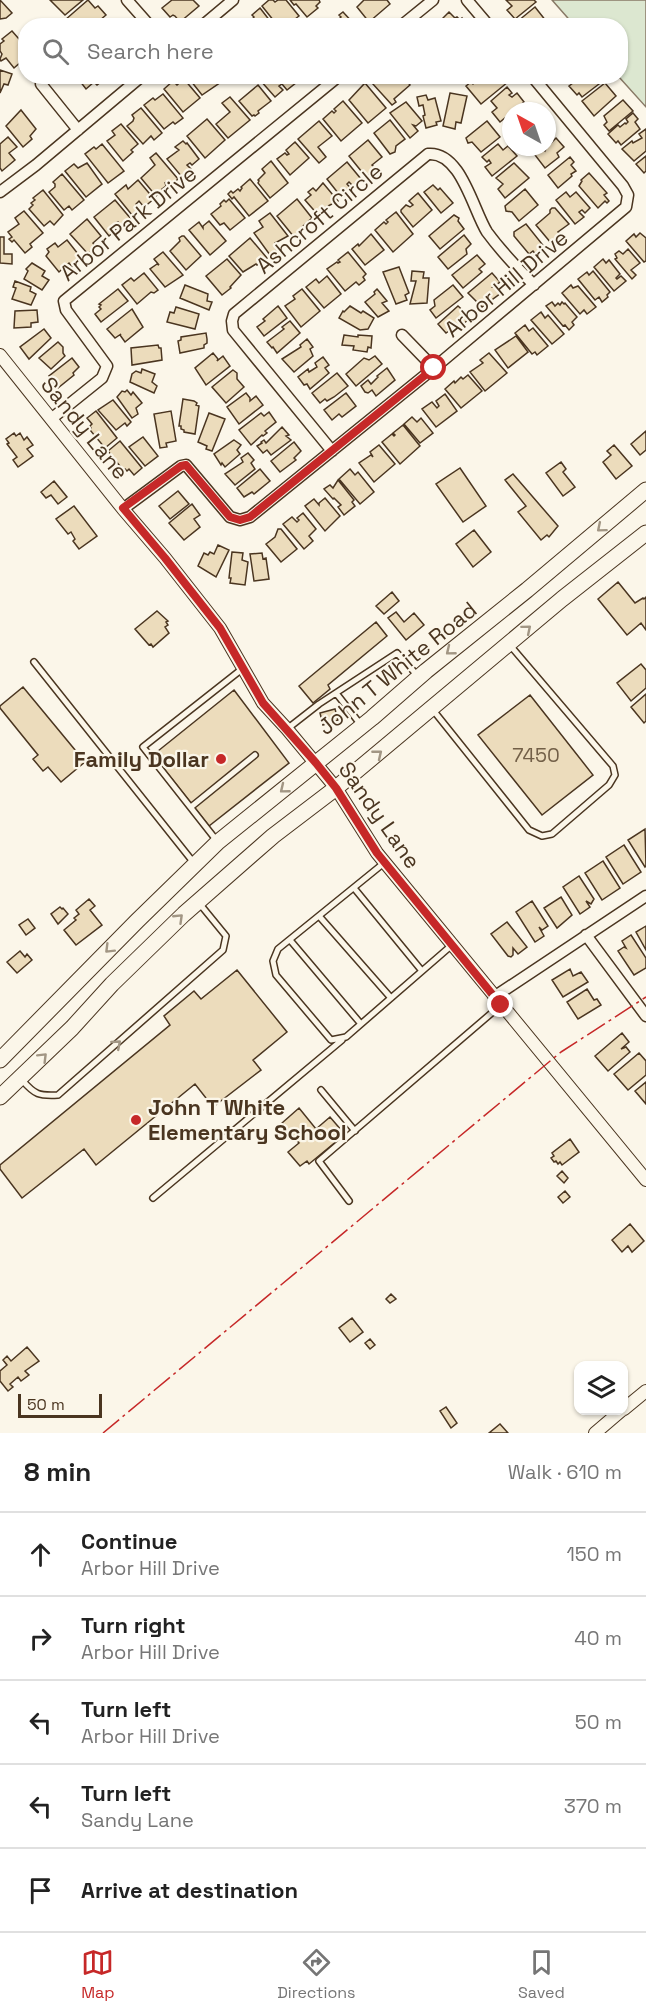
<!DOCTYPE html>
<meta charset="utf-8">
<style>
body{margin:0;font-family:"Space Grotesk",sans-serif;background:#f6f6f6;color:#222}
.controls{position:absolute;right:18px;bottom:18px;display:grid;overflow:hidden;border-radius:12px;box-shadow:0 2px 4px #0004}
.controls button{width:54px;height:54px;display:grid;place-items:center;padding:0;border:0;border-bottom:2px solid #e0e0e0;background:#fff;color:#222;font:30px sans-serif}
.compass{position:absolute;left:502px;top:102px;width:54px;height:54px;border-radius:50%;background:#fff;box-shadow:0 2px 4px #0004;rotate:320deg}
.scale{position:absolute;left:18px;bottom:15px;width:84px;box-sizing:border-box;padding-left:6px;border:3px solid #4a3520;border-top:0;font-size:16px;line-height:21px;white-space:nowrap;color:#4a3520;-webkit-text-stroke:4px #fbf6e9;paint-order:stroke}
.stop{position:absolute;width:18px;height:18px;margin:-14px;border:4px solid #c62828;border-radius:50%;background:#fff}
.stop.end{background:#c62828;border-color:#fff;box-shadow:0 2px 6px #0008}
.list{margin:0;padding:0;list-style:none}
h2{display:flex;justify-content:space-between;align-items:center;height:78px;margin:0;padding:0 24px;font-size:26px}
h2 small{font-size:20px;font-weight:400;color:#767676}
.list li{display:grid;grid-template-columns:39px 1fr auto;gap:18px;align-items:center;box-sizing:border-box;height:84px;padding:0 24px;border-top:2px solid #e0e0e0}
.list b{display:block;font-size:22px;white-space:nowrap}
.list p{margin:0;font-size:20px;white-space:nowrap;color:#767676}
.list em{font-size:20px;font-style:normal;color:#767676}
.icon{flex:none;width:33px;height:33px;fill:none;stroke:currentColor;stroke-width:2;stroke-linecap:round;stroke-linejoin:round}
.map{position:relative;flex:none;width:646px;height:1433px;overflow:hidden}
.search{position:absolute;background:#fff;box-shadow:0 2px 4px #0004;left:18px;right:18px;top:18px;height:66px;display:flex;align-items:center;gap:15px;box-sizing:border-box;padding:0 21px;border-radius:24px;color:#767676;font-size:22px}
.sheet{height:498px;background:#fff}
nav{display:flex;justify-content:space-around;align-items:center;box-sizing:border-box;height:84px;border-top:2px solid #e0e0e0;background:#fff;font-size:16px;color:#767676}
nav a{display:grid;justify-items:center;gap:3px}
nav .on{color:#c62828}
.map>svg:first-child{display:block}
</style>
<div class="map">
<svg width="646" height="1433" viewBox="0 0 646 1433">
<rect width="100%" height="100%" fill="#fbf6e9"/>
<!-- green -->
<path fill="#dce7d0" stroke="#887966" stroke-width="1.5" d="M552 0H646V107L619 77 620 76V26L574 25Z"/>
<!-- building -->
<path fill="#ecdcbc" stroke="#4a3520" stroke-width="1.5" d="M0 0 12 13 6 18 0 19Z
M50 0H83L65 15Z
M88 0 95 8 98 6 106 15 93 26H70L65 20Z
M172 0H193L199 6 180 22 175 16 173 15 170 17 162 8Z
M269 0H273L275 2 278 0H286L299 16 290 23 292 26H278L262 6Z
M290 0H319L320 2 316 6 318 8 307 17 296 4 294 5Z
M364 0H387L390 4 369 22 357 7Z
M506 0H534L536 2 515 19 507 10 512 6Z
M535 7 550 26H522L518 21Z
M260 8 274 26H247L254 17 252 15Z
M343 12 354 24 332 26 341 17 339 15Z
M449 12 455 18 457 17 460 20 462 18 468 26H446L441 20Z
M106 19 112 26H99Z
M12 31 26 47V52L21 57 23 60 14 68 6 58 1 61 0 59 2 54 0 51V44L4 41 2 39Z
M0 70 12 74 8 85 4 84 0 93Z
M76 76H105L106 78 97 85 94 82 86 89Z
M187 76H216L221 82 202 95Z
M264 76H293L297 82 287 90 282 84 279 86 283 90 275 97 260 80Z
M403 76 410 85 394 99 396 102 392 105 372 83 377 76Z
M481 76H503L508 82 481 104 466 86 471 82 473 84Z
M563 76H576L568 83Z
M585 76H599L595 80 599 84 582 97 579 93 577 95 569 86 581 77 582 79Z
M184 79 200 98 183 112 164 89 173 81 177 85Z
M365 83 386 108 368 123 349 100Z
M605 83 616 96 594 116 582 101Z
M258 85 271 101 258 111 259 113 255 116 254 115 252 116 239 101Z
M507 87 512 93 509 95 512 97 517 93 524 102 500 122 492 112 497 108 491 101Z
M450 93 467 96 461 123 456 122 455 129 443 126Z
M163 94 183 118 175 124 173 122 164 129 144 105 153 98 155 100Z
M426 95 428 100 435 98 441 121 436 122 437 125 426 128 423 116 425 115 423 105 419 106 417 97Z
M230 97 250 120 228 138 216 124 230 112 222 103Z
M623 100 633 111 609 131 604 125 607 122 604 116Z
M343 101 362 123 341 141 323 119 332 111 334 113 336 111 334 109Z
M406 102 422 121 416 126 413 125 418 131 410 138 390 113Z
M141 108 162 133 154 140 151 136 143 144 127 126 133 121 134 118 132 115Z
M21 110 36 129 30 136 32 139 23 147 6 126Z
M633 113 638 119 635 122 640 129 621 145 618 141 616 143 608 134 618 125 620 127 625 123 626 124 628 122 626 119Z
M511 118V136L509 133 510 131 504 124Z
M207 119 225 140 205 158 187 136Z
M390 120 405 139 396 146 395 152 390 154 374 133Z
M319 121 332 136 318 147 326 157 319 163 298 139Z
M487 121 500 137 481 152 472 142 468 143 466 138Z
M121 124 138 144 131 150 133 152 123 161 107 141 115 135 112 131Z
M646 129V151L634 161 622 149 632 141 633 143 642 138 639 134Z
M8 137 17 147 9 153 15 160 2 171 0 168V144Z
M556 138 564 147 557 153 559 157 545 168 535 155 543 149 545 151 546 149 545 147H547Z
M368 140 382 157 372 165 376 169 366 177 349 156Z
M183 141 186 144 187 143 199 159 192 165 190 163 187 165 191 169 182 177 167 159 179 150 175 147Z
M295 142 309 158 290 175 277 159 285 153 287 155 289 154 286 150Z
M102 144 124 171 108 183 85 154 94 147 96 149Z
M498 144 503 150 508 146 517 156 492 176 485 167 491 163 489 160 487 162 482 157Z
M156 153 178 179 169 187 165 182 166 186 162 189 163 190 156 196 141 178 155 165 150 158Z
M646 156V171L644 173 636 164Z
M570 157 574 162 571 165 576 171 571 174 572 176 558 188 548 175Z
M271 161 288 183 270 198 258 183 259 181 258 180 265 173 262 169Z
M347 162 361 179 353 186 349 182 347 184 352 190 342 198 327 179Z
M87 163 102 184 86 197 65 171 74 164 78 168Z
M514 163 529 178 505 198 498 189 503 184 496 178Z
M589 173 607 193 604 195 609 201 607 203 605 201 598 208 579 186 582 181 581 180Z
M62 174 84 200 72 210 69 206 64 210 49 192 55 187V184L53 182Z
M250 179 268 201 249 216 234 197 232 199 228 194 231 191 233 193 238 189 240 191 242 188 241 187Z
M138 180 154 199 144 207 139 201 136 204 139 209 132 215 115 194 126 185 128 189Z
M323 183 338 201 326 207 328 209 319 216 305 200 311 195 308 192 313 188 316 191Z
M433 185 438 190 440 188 453 203 441 213 424 192Z
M525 189 538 205 519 221 512 212 506 211 505 206Z
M43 190 63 215 54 225 50 221 44 226 29 209 33 205 31 203 35 200 33 198Z
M566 192 570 197 576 192 590 208 585 213 582 210 579 212 584 217 575 224 556 200Z
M418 193 432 210 413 227 401 212V210L406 205 410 207 413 205 409 201Z
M229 199 245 218 230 230 224 223 220 225 211 214 221 206 220 204 224 200 226 202Z
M297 199 312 218 302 227 304 229 294 237 277 216Z
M115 200 131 219 122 226 118 222 116 223 119 225 114 229 116 230 109 236 94 217Z
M552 208H555L569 224 558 232 561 236 551 243 536 225 550 213V210Z
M24 211 43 233 30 244 32 247 25 253 14 240 12 242 9 239 12 237 8 232 19 224 15 218Z
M396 212 413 234 393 252 375 230 384 222 386 224 388 222 386 220Z
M270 213 288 236 275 243 279 248 270 255 254 233 263 227 259 221Z
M454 215 459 218 458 221 464 229 440 249 429 236Z
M87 219 101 236 93 243 96 247 88 254 70 234Z
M209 221 226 241 210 255 189 230 199 222 203 228V226Z
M526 224 546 249 537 256 533 251 529 254 514 236V232Z
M640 233 646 238V261L644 262 626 241 634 234 636 237Z
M371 234 384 250 365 265 352 249 358 244 359 246Z
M464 235 471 244 466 249 467 254 448 269 438 257Z
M182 236H184L201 256 186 270 170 251 180 241 179 238Z
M0 237H4V254H12V264L0 263Z
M250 238 267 258 257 265 256 264 243 272 229 256Z
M67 240 82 259 72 267 69 263 59 272 46 256 49 252 47 249 55 243 58 247Z
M628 249 640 263 631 270 636 275 632 279 615 259 617 258 615 254 619 251 623 254Z
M163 252 183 275 165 287 150 269 157 264 159 265 154 259Z
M348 252 366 274 363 277 365 280 359 285 356 282 345 291 327 269 337 262 338 263 340 262 338 260Z
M477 255 485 264 479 269 482 272 463 288 452 275Z
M227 259 241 275 230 287 231 288 222 295 206 276Z
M603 259 606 263 609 260 620 274 616 278 617 279 621 276 626 281 614 291 594 267Z
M32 263 45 271 42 276 49 280 42 290 24 279 28 271 26 269Z
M399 267 409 293 405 295 407 300 396 304 383 272Z
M412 271 424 272 423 278H429L427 303 410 304 416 281H411Z
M593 271 610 292 607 295 608 297 602 302 599 297 595 300 578 279 587 272 589 275Z
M144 273 158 290 154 293 151 292 137 304 122 285 131 278 134 281Z
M492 273 500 282 493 287H496L501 293 482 307 468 293Z
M327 276 341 294 324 308 306 287 316 279 319 283Z
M15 281 31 287 30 291 36 294 31 305 12 299 16 288 13 287Z
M185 285 208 294 207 301 212 302 209 310 180 298Z
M453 285 463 297 436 318 430 310 435 306 434 300Z
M571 285 573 288 578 286 596 307 587 314 584 310 580 314 562 293Z
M118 289 128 301 101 322 95 314 101 309 99 307 101 305 99 304Z
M302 289 320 311 301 327 285 306 295 299 293 296Z
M377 289 387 301 382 303 389 311 378 317 365 302 375 294 374 292Z
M552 302 555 306 558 303 560 305 562 302 564 304 565 303 577 317 572 322 574 325 569 330 565 325 563 326 546 306Z
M278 306 287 318 264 336 257 327 265 321 263 319Z
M350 306 361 313 363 311 374 318 368 329 360 330 339 318 343 311 344 312Z
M458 306 467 314 465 315 469 319 455 331 453 328 446 333 438 324Z
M176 307 199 314 195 329 167 322 170 312 174 313Z
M132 309 143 327 125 342 120 335 121 334 115 338 107 329Z
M37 310 38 322 31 323V327L14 328 15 311Z
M541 312 545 318 548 315 564 334 552 344 531 320Z
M290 321 300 333 277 353 273 347 272 348 267 342 284 329 282 327Z
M525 325 529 331 533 328 548 346 537 355 535 352 532 354 515 333Z
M44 329 51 338 29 359 20 347Z
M206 333 207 339V343L204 345V348L180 353 178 341 181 340V337Z
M344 335 358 337V335L372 336 371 348 368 347 367 352 353 350 354 346 342 345Z
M516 336 528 352 508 368 495 350Z
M307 339 313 347 310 349 313 356 294 372 282 359 301 347 300 345Z
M58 342 63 347V353L65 356 51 369 39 358Z
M158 345 159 348H161L162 360 132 365 131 348Z
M213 353 218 359 217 361 223 356 230 366 206 385 195 368Z
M489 353 507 373 485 391 470 372 483 363 480 360Z
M375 356 382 364 356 386 346 374 364 358 369 360Z
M323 357 329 365 325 368 329 373 310 389 307 384 304 385 298 377 308 369 309 372 317 367 315 363Z
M72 358 79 367 73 373 74 375 58 388 49 376Z
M387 368 395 380 376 396 372 390 368 393 365 392 361 386 368 380 371 384 378 377 377 376Z
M142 369 155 374 152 382 157 386 154 393 130 382 132 374 136 371 141 373Z
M233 370 237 373V379L244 387 226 403 212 387Z
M337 373 348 386 334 397 327 401 325 399 320 403 312 393Z
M468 375 482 391 461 408 445 389 454 381 455 383 461 377 463 379Z
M127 390 131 395 133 392 142 403 136 408 138 414 132 418 117 397 122 391 125 392Z
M246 393 250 398V401L256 396 263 405 239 424 227 407Z
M346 393 356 406 342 417 339 414 332 420 324 410Z
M445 394 457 411 436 427 422 409 432 402 437 408 439 406 436 401Z
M183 399 194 401 197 403 196 405 199 406 195 434 184 432V430L181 429V426H179Z
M113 400 131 422 127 426 125 423 116 430 98 410Z
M96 411 117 438 105 448 90 430 91 428 90 426 92 424 87 418Z
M171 411 176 441 166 443 167 447 160 448 154 414Z
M269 412 276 422 265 431 267 433 263 436 262 435 251 445 239 430 261 413 264 416Z
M209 413 225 419 212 451 206 449 207 446 198 442Z
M412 417 417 422 421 418 433 433 420 443 404 424Z
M403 425 420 446 400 464 382 442 392 434 394 436 395 435 393 433Z
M282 427 289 435 286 436 291 440 271 455 267 450 263 453 257 446 262 443 261 442 264 440 266 443Z
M646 431V450L640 455 631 444Z
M14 433 16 436 20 433 24 440 27 437 33 445 27 449 33 456 18 467 13 460 17 457 7 444 9 443 6 439Z
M143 437 158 456 145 466 129 447Z
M234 440 241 445 237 450 240 454 225 467 222 463 221 465 214 454Z
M120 441 142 468 134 475 129 469 127 471 125 469 123 470 108 451Z
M294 442 301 451 294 458 296 460 280 472 271 461Z
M379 445 395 464 374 482 359 463 371 455 373 457 370 452Z
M614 445 632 466 616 479 603 462 611 455 607 451Z
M248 453 254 460 251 463 255 469 235 485 225 474 243 462 241 458Z
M561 462 566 469 563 472 575 487 563 496 546 473Z
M460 468 486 506 463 522 436 484Z
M260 469 270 481 254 494 252 492 244 497 237 488Z
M350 469 355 475 358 472 374 492 360 504 339 479Z
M513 474 558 526 549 537 547 535 541 540 518 512 526 506 505 480Z
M338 480 354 500 352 502 355 506 344 515 338 507 341 505 334 498 333 499 324 489 330 485 333 488Z
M54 481 67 497 58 504 51 495 46 498 41 492Z
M178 491 189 504 170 519 159 506Z
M325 498 340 516 325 531 305 506 314 499 319 505V503Z
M192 504 200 515 194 519 200 527 184 540 169 523Z
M74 506 97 536 79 549 73 541 75 539 71 532 68 534 56 519Z
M303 513 316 529 309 536 313 541 304 549 283 524 292 517 297 522 299 520 297 518Z
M278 529H281L297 549 281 562 266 544 275 537Z
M474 530 491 552 473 567 456 544Z
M218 545 229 550 216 577 198 566 204 553 208 555 210 552 214 554Z
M232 552 243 553 242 560 248 562 245 585 230 583 231 578H229Z
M262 553 263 559 266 558 269 579 254 581 250 554Z
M618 582 635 603 643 598 644 599 646 597V630L641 623 627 635 598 599Z
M392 592 399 601 384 614 376 606Z
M157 611 168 621 166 622 168 625 165 627 169 633 153 647 151 644 149 645 135 629Z
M396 612 404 622 414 613 424 625 406 640 388 618Z
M376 622 387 636 328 685 330 689 313 703 299 686Z
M641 664 646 670V688L631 701 617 683Z
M23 687 85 762 61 782 48 767 43 771 33 759 38 755 0 708V706Z
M234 690 289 763 209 826 153 755Z
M646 694V721L644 723 631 707Z
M530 695 593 775 542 815 478 735Z
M335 709 338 720 323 725 320 713Z
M645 829 646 866 645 867 628 840Z
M624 845 641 872 623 884 606 857Z
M603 861 620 888 602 900 585 873Z
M579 876 594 899 591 904 586 901 590 907 580 914 563 887Z
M561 897 572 915 557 928 544 908Z
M89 899 95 906 90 910 102 925 76 945 64 930 76 920 74 918 79 914 76 910Z
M532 901 548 926 542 930 539 927 544 936 535 942 516 912Z
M60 907 62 909 63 908 68 914 58 924 51 914Z
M28 919 35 928 26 935 19 925Z
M507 922 527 947 518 954 513 948V955L511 957 508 956 491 934Z
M646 926V950L636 932Z
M631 935 646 958V968L634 975 618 951 624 947 626 948 622 941Z
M20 951 25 957 27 954 32 960 17 973 7 962Z
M570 969 573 976 581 972 588 982 563 997 552 980Z
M237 970 287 1032 253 1060 261 1070 213 1107 195 1084 96 1165 84 1149 22 1198 0 1169V1165L170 1025 164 1016 194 991 201 999Z
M587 989 594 1000 597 999 601 1005 578 1019 567 1002Z
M622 1033 629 1042 621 1049 626 1047 630 1052 608 1071 595 1056Z
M639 1053 646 1061V1075L628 1090 614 1074Z
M646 1082V1104L635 1091Z
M299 1108 316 1129 330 1117 342 1131 335 1137 338 1140 309 1164 307 1161 300 1166 288 1152 299 1143 282 1123Z
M570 1139 579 1152 562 1165 560 1162 558 1164 556 1161 554 1162 551 1158 554 1156 552 1153Z
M562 1171 568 1178 564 1183 557 1176Z
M565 1191 570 1197 563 1203 558 1197Z
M630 1224 644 1241 632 1252 628 1246 622 1252 612 1240Z
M391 1294 396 1299 390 1303 386 1299Z
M352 1318 363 1332 350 1342 339 1328Z
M370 1339 375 1345 370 1349 365 1343Z
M27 1347 39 1361 25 1371 29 1375 21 1381 18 1377 10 1384 13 1387 8 1391 0 1381V1371L7 1365 3 1360 7 1356 11 1361Z
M446 1407 457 1423 451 1428 440 1411Z
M500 1424 508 1433H489Z"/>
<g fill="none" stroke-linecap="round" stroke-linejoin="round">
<!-- service casing -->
<g stroke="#4a3520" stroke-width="8">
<path id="service" d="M34 662 194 863
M336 693 361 725
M433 710 529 830 542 836 552 834 609 785 615 775 613 766 509 644
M287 729 319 704 397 653 417 675
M191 807 255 755
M217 841 143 747 242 669
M384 863 278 949 273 961 276 975 331 1040 346 1037 452 945
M354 888 422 971
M319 916 391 998
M290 940 361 1024
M22 1080C35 1095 39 1096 58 1095L223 950 226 936 199 903
M321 1090 355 1131
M153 1198 342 1040
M349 1201 319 1161 501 1005"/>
</g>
<!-- minor casing -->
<g stroke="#4a3520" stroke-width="13">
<path id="minor" d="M127 0 150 26
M467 0 489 26
M202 26 233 0
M401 26 433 0
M41 84 78 130
M0 192 36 165 142 76
M402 335 434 368
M51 419 102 378 107 366 66 310 64 301 339 76
M332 451 233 330 232 321 234 314 428 154C461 151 473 210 487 232 501 251 517 268 534 285
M123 509 181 466 186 465 230 517 240 520 250 517 434 368 626 207 628 195 623 186 532 76
M586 935 646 1016
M494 997 646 896"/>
</g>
<!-- tertiary casing -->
<g stroke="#4a3520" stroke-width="14">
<path id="tertiary" d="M0 355 123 509 165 558 220 628 263 703 287 729 336 788 377 853 646 1180
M624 1409 646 1391
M595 1433 622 1410"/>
</g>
<!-- secondary casing -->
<g stroke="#4a3520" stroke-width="17">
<path id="secondary" d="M0 1060 137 921 218 842 372 718 426 671 527 590 646 490
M0 1097 72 1028 112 984 184 914 273 836 336 788 562 599 646 533"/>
</g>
<!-- service -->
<use href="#service" stroke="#fbf6e9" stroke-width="5"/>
<!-- minor -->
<use href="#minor" stroke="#fbf6e9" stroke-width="10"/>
<!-- tertiary -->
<use href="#tertiary" stroke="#fbf6e9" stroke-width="12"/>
<!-- secondary -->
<use href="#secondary" stroke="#fbf6e9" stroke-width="15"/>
<!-- power -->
<path stroke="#c62828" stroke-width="1.5" stroke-dasharray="21 4.5 3 4.5" stroke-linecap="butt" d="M103 1433 561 1052 646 997"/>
</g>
<!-- one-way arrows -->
<defs><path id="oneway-chevron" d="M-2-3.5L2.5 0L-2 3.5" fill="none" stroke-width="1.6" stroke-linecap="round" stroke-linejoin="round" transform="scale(1.5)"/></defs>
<g stroke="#a29684">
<use href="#oneway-chevron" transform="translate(601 528) rotate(140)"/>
<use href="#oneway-chevron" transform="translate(527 629) rotate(-40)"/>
<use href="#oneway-chevron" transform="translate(450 651) rotate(141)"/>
<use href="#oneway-chevron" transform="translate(378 754) rotate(-39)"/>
<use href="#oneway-chevron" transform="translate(284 789) rotate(141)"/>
<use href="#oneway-chevron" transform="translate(179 918) rotate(-44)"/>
<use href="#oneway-chevron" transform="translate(109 949) rotate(135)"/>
<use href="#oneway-chevron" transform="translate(117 1044) rotate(-41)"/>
<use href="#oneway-chevron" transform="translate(43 1057) rotate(-45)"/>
</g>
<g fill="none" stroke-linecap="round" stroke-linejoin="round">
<!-- route -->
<path stroke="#c62828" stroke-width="8" d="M434 368 250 517 240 520 230 517 186 465 181 466 123 508 165 558 220 628 263 703 316 763 336 788 377 853 501 1005"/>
</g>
<!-- markers -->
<g fill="#c62828" stroke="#fbf6e9" stroke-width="2">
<circle cx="221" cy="759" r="6"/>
<circle cx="136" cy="1120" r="6"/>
</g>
<g text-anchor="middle" stroke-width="4.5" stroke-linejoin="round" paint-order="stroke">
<!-- number labels -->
<g font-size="20" fill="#725f47">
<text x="536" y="762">7450</text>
</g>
<!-- street labels -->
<g font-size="22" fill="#4a3520" stroke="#fbf6e9">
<text transform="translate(319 218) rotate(-40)" y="8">Ashcroft Circle</text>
<text transform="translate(128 223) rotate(-39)" y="8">Arbor Park Drive</text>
<text transform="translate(506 283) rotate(-40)" y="8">Arbor Hill Drive</text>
<text transform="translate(85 428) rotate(51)" y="8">Sandy Lane</text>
<text transform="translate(397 668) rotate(-39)" y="8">John T White Road</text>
<text transform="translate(380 815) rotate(55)" y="8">Sandy Lane</text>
</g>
<!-- poi labels -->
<g font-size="22" font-weight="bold" fill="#4a3520" stroke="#fbf6e9" text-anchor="end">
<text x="209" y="767">Family Dollar</text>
<text x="148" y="1115" text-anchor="start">John T White<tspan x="148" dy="25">Elementary School</tspan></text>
</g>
</g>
</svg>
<div class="controls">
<button><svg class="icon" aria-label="layers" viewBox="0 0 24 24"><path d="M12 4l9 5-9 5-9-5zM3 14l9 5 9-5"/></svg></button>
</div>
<svg class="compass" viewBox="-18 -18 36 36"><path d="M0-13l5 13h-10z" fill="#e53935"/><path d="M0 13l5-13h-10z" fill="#767676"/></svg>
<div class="scale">50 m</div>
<div class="stop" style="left:434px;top:368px"></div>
<div class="stop end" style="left:501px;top:1005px"></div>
<div class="search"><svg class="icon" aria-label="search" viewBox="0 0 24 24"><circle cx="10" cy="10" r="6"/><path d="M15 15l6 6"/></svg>Search here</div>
</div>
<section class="sheet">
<h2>8 min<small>Walk · 610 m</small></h2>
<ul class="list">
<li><svg class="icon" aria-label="ahead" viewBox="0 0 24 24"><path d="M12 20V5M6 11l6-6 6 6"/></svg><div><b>Continue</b><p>Arbor Hill Drive</p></div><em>150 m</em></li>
<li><svg class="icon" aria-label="right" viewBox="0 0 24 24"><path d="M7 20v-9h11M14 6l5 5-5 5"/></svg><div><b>Turn right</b><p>Arbor Hill Drive</p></div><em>40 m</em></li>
<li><svg class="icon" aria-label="left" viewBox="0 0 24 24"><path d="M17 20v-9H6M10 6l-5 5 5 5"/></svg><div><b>Turn left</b><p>Arbor Hill Drive</p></div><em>50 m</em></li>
<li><svg class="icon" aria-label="left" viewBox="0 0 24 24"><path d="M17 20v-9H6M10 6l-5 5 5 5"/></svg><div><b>Turn left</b><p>Sandy Lane</p></div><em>370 m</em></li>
<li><svg class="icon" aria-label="arrive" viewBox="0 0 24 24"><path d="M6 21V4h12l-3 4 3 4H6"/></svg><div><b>Arrive at destination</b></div></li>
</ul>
</section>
<nav>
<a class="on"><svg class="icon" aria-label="map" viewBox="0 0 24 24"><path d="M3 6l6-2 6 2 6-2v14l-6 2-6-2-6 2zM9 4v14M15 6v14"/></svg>Map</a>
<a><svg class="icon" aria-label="directions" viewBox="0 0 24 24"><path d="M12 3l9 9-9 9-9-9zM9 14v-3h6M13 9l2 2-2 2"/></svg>Directions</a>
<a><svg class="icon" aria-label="saved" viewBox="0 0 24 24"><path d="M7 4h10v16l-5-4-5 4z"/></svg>Saved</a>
</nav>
